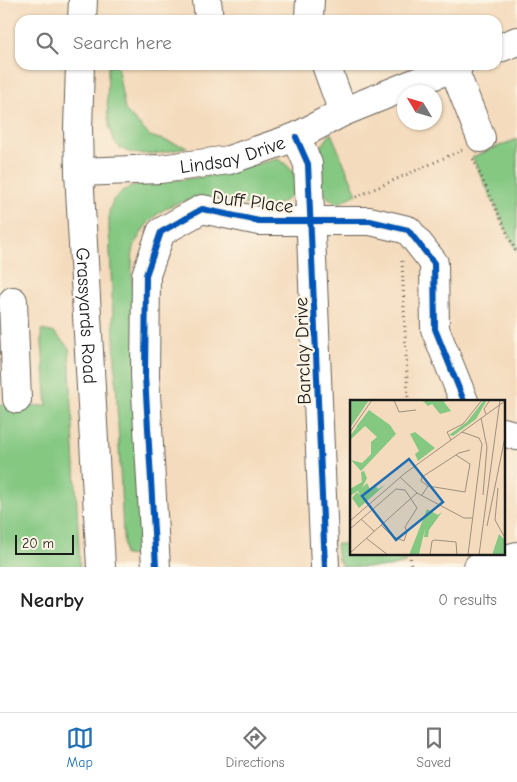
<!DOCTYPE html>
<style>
body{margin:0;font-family:"Comic Neue",sans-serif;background:#f6f6f6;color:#222}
.compass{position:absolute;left:397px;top:85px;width:45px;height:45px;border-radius:50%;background:#fff;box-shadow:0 1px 4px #0004;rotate:308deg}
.scale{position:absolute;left:15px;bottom:12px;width:59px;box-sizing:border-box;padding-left:5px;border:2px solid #1c1c1c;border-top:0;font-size:14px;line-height:18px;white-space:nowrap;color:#1c1c1c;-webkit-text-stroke:4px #fcf5e5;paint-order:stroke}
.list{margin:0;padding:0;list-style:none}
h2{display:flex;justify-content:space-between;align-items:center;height:65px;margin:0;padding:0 20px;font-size:21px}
h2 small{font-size:16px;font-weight:400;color:#767676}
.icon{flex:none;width:28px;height:28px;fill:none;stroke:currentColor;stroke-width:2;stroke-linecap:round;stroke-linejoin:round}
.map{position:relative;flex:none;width:517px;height:567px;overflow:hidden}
.search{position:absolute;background:#fff;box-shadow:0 1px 4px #0004;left:15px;right:15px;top:15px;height:55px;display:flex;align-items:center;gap:12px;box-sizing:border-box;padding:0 18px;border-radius:15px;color:#767676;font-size:19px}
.sheet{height:145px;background:#fff}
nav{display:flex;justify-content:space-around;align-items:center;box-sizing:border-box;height:70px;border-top:1px solid #e0e0e0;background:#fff;font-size:14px;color:#767676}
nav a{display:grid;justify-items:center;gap:2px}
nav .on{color:#1f6fb2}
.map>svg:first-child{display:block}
</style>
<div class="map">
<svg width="517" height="567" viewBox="0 0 517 567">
<rect width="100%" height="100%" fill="#fcf5e5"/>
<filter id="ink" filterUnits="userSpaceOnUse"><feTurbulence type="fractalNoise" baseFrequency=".02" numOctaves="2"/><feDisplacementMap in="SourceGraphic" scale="10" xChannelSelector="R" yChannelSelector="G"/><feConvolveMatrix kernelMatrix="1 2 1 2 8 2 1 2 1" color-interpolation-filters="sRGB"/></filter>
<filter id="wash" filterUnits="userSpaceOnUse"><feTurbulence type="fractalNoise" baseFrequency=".0096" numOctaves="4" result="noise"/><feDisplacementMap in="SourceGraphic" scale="20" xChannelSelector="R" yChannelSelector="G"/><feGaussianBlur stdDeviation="1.12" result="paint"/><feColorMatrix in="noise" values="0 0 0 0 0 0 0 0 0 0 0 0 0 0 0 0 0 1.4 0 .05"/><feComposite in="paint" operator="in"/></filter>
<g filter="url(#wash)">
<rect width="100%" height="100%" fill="#f4dbbd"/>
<!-- grass -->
<path fill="#84c882" stroke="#50724f" d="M108 65H117L125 110 150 136 187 147C168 152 128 162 115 142 104 126 108 84 108 65Z
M331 133 357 194 337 204 326 196 321 188V147Z
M517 139V252L472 157Z
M278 159C305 174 300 200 271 206 261 208 248 204 238 203 202 196 169 196 145 227 142 232 136 241 134 247 129 267 134 301 135 323 137 401 142 479 146 557L124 555 109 229V212L113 200 122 191 135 185 202 177Z
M41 330 55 333 69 348 80 567H0V404L47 406Z
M336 544H351V553H405V563L389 567H343L338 560Z"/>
</g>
<g filter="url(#ink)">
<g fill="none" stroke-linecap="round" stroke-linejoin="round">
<!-- minor casing -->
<g stroke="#685f54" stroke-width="30">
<g id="minor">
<path d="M207 0 209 20"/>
<path d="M309 17 310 0"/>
<path d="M497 49 517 41"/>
<path d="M326 65 343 112"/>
<path d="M453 67 481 138"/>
<path d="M296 137 308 164 325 567"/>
<path id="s1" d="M79 172 160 169 229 160 296 137 343 112 459 65"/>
<path d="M13 301 17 399"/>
<path d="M503 432 517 436"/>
<path d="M156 567 145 376 146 275 161 232 202 209 259 221H370L408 230 434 263 435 329 464 401"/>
<path d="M478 567 517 556"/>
</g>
</g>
<!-- major casing -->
<g stroke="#685f54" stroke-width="30">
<g id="major">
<path d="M82 20 83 0"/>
<path id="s2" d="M80 65 78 129 79 172 101 567"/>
</g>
</g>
<!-- path -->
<path stroke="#685f54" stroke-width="3" stroke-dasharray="1 4" stroke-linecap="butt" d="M473 159 517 254
M356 197 462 150
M402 261 408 401
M410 553 411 567"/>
<!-- minor -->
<use href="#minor" stroke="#fff" stroke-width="28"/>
<!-- major -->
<use href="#major" stroke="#fff" stroke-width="28"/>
<!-- cycleway casing -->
<g stroke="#fcf5e5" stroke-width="9">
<path id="cycleway" d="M296 137 308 164 325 567
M156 567 145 376 146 275 161 232 202 209 259 221H370L408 230 434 263 435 329 464 401"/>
</g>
<!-- cycleway -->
<use href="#cycleway" stroke="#0057b8" stroke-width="6"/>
</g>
</g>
<g text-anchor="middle" stroke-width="4.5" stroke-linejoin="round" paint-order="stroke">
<!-- street labels -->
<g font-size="19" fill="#1c1c1c" stroke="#fcf5e5">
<text dy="7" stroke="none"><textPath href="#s1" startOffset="155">Lindsay Drive</textPath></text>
<text transform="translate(253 201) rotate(7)" y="7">Duff Place</text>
<text dy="7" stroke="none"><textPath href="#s2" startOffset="251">Grassyards Road</textPath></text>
<text transform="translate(302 351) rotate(-92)" y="7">Barclay Drive</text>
</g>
</g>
<!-- overview -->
<g transform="translate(350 400)">
<rect width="155" height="155" fill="#f4dbbd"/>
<path d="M134 0H137L126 19 103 36 99 35 117 22ZM19 10 40 25 46 34 11 71 1 60 12 63 21 54V42L27 37 15 26 0 40V36L6 28 8 30 6 27ZM65 32 85 48 68 61 65 54 69 51 60 34ZM14 71 17 78 12 88 17 83 20 89 25 85 28 89 35 85 9 108 2 98 7 92 10 95 8 91 12 88 0 96V89L12 82 11 72ZM77 109 88 115 92 112 79 130 78 137H74L75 129 69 154 59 155ZM149 134 155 140V155H142Z" fill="#84c882"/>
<path d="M0 0H19L0 28ZM72 0H97L94 2 101 11 90 14 82 4 78 6Z" fill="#84c882"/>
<path fill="none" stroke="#9e8f7d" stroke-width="1" d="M44 0 49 12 66 10M136 14 134 9 140 0M131 18 137 47 133 95M0 32 22 0M112 32 129 38 132 44 118 155M101 40 97 32 113 24 132 0M50 77 67 93 114 118H122M78 86 115 92 120 64 106 55M148 88 145 120 155 138M72 95 78 86 71 81 72 77 109 53 120 50M11 119 24 131M0 121 54 74 155 1M137 126 155 37M0 129 46 89 55 90 67 108 55 127 57 132 54 141 42 136 31 125M16 138 38 155M0 153 67 93M80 155 82 141 85 140 106 142 107 155M129 155 150 0"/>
<path fill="#1f6fb2" fill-opacity="0.15" stroke="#1f6fb2" stroke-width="2.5" d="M59 59 93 102 46 140 12 96Z"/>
<rect width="155" height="155" fill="none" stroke="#1c1c1c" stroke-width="2.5"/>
</g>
</svg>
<svg class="compass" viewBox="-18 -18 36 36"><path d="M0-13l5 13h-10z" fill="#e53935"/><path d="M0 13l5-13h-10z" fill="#767676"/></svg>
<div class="scale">20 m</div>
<div class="search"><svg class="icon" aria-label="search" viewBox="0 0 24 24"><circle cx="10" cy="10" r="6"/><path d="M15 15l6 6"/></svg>Search here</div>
</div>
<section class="sheet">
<h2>Nearby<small>0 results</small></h2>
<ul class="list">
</ul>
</section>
<nav>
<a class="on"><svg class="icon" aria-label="map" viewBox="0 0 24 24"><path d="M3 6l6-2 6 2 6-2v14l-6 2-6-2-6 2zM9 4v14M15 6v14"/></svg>Map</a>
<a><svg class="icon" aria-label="directions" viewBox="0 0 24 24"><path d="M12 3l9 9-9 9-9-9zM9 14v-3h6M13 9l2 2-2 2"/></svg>Directions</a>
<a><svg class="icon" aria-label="saved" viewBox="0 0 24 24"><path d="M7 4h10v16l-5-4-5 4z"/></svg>Saved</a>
</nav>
